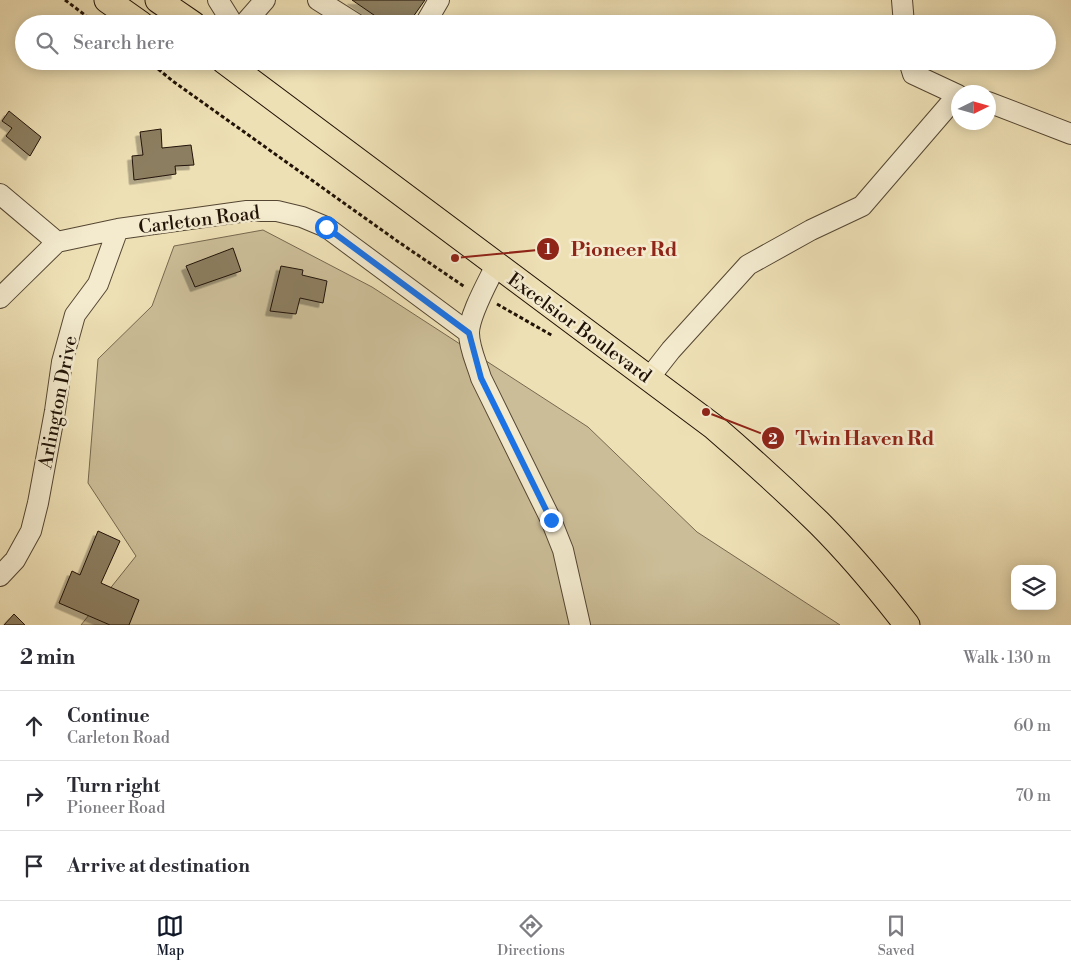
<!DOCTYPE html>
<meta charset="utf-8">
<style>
body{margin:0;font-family:"Libre Bodoni",serif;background:#f7f7f7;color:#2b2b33}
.controls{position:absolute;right:15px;bottom:15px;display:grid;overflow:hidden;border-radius:10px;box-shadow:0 2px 12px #0003}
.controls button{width:45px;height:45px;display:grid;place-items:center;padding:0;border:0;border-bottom:1px solid #e1e1e2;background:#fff;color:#2b2b33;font:25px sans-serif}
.compass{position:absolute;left:951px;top:85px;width:45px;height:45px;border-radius:50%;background:#fff;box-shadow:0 2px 12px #0003;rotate:85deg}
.stop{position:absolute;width:15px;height:15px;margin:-11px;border:4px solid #1a73e8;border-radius:50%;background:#fff}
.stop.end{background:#1a73e8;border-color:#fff;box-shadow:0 1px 5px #0008}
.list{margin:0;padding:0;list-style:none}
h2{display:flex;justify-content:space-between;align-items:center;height:65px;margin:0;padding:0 20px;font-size:21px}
h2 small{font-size:16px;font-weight:400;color:#7c7c81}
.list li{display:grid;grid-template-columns:32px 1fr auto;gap:15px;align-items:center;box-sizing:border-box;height:70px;padding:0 20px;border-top:1px solid #e1e1e2}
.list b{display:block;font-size:19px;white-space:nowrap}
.list p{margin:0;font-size:16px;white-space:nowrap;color:#7c7c81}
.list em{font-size:16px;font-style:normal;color:#7c7c81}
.icon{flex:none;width:28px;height:28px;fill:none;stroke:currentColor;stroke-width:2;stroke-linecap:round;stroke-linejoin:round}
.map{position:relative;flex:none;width:1071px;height:625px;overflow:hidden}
.search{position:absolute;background:#fff;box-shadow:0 2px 12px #0003;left:15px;right:15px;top:15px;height:55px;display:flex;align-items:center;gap:12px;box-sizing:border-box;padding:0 18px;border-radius:28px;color:#7c7c81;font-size:19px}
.sheet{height:275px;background:#fff}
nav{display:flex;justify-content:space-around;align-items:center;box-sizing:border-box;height:70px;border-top:1px solid #e1e1e2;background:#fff;font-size:14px;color:#7c7c81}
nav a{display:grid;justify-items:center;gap:2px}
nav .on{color:#111827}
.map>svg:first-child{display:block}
</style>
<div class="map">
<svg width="1071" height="625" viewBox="0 0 1071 625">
<defs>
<filter id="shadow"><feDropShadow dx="-4.5" dy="4.5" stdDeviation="0" flood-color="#0004"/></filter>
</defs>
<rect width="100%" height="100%" fill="#eee0b5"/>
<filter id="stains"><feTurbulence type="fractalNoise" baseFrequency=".004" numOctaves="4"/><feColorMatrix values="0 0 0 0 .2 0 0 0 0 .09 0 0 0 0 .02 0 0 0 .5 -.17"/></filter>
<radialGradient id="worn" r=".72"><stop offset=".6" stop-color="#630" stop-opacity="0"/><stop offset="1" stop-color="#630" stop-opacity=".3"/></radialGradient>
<!-- green -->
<path fill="#cbbd97" stroke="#76684f" d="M263 230 372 287 588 427 697 532 840 625H81L136 556 88 483 98 359 152 306 174 246Z"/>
<!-- building -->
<path fill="#8c7e61" stroke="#211307" filter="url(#shadow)" d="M352 0H425L408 24H387Z
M9 111 41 137 30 156 6 136 12 128 2 121Z
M161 129 162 148 191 145 194 165 175 166 176 174 134 180 132 156 143 155 140 132Z
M233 248 241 271 195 287 186 266Z
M281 266 303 270 302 275 327 281 323 303 300 298 296 314 270 311Z
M98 531 120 541 101 583 139 600 129 625H110L59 603 72 571 80 575Z
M14 614 25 625H4Z"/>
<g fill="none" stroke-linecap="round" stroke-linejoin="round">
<!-- minor casing -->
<g stroke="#544632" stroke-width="22">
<path id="minor" d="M218 0 233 24
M318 0 356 24
M902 0 904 24
M244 24 265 0
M425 24 439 0
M909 61 913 74 958 95
M988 102 1071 134
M0 194 57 242
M57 242 118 229 247 211H277L302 217 326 227 469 333
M496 265C488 282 469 315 469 333 469 348 477 364 481 378L551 520 563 550 580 625
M0 298 57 242
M649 378 671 350 748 265 811 230 862 206 949 105 958 97
M0 576 15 560 31 531 38 503 55 411 62 362 75 315 98 284 118 229"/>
</g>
<!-- major casing -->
<g stroke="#211307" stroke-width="27">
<path id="major" d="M107 0 141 24
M158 0 193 24
M224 61 714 427C750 458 785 490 819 523 851 555 880 590 907 625"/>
</g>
<!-- path -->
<path stroke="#211307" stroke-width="3" stroke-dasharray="4 2.5" stroke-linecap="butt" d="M65 0 97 24
M148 61 174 82 400 243 465 287
M497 304 553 336"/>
<!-- minor -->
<use href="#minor" stroke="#f4ebcf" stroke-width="20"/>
<!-- major -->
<use href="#major" stroke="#eee0b5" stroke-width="25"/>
</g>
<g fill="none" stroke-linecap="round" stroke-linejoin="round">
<!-- route -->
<path stroke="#1a73e8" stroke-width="6" d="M326 227 469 333 481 378 551 520"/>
</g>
<g text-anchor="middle" stroke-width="5" stroke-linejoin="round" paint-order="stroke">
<!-- street labels -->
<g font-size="19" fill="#211307" stroke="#f4ebcf">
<text transform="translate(199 219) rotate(-7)" y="7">Carleton Road</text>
<text transform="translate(580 327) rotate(36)" y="7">Excelsior Boulevard</text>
<text transform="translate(57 402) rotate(-79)" y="7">Arlington Drive</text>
</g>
</g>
<!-- callouts -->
<path fill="none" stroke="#8f2418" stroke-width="2" d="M455 258L548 249M706 412L773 438"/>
<g fill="#8f2418" stroke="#f4ebcf" stroke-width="2">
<circle cx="455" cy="258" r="5"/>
<circle cx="706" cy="412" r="5"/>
<circle cx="548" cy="249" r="12"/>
<circle cx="773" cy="438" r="12"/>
</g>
<g font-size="15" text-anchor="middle" font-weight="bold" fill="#fff">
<text x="548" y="254">1</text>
<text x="773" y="444">2</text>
</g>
<g font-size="20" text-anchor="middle" font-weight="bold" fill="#8f2418" stroke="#f4ebcf" stroke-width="5" stroke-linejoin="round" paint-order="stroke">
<text x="624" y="256">Pioneer Rd</text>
<text x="865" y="445">Twin Haven Rd</text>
</g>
<rect width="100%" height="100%" filter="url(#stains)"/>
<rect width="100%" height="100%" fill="url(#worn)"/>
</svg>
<div class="controls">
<button><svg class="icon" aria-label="layers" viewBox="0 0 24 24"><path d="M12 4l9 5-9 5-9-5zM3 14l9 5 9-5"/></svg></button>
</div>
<svg class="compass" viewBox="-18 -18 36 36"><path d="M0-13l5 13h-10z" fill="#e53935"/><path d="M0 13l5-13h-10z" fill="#7c7c81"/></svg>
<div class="stop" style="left:326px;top:227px"></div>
<div class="stop end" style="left:551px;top:520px"></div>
<div class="search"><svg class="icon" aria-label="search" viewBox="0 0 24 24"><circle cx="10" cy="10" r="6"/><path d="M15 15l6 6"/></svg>Search here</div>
</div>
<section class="sheet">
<h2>2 min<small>Walk · 130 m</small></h2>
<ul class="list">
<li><svg class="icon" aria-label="ahead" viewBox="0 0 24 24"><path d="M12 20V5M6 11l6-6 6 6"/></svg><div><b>Continue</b><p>Carleton Road</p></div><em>60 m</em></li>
<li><svg class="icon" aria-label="right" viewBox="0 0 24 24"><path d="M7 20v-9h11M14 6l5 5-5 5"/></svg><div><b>Turn right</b><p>Pioneer Road</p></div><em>70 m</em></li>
<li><svg class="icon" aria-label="arrive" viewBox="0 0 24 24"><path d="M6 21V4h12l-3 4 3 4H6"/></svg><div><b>Arrive at destination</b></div></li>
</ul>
</section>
<nav>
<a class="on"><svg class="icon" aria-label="map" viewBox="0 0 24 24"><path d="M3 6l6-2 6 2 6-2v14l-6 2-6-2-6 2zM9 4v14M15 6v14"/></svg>Map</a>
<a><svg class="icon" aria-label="directions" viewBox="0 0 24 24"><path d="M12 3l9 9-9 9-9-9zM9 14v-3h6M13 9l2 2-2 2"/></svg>Directions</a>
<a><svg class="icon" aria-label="saved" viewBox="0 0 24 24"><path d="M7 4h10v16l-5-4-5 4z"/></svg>Saved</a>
</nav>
